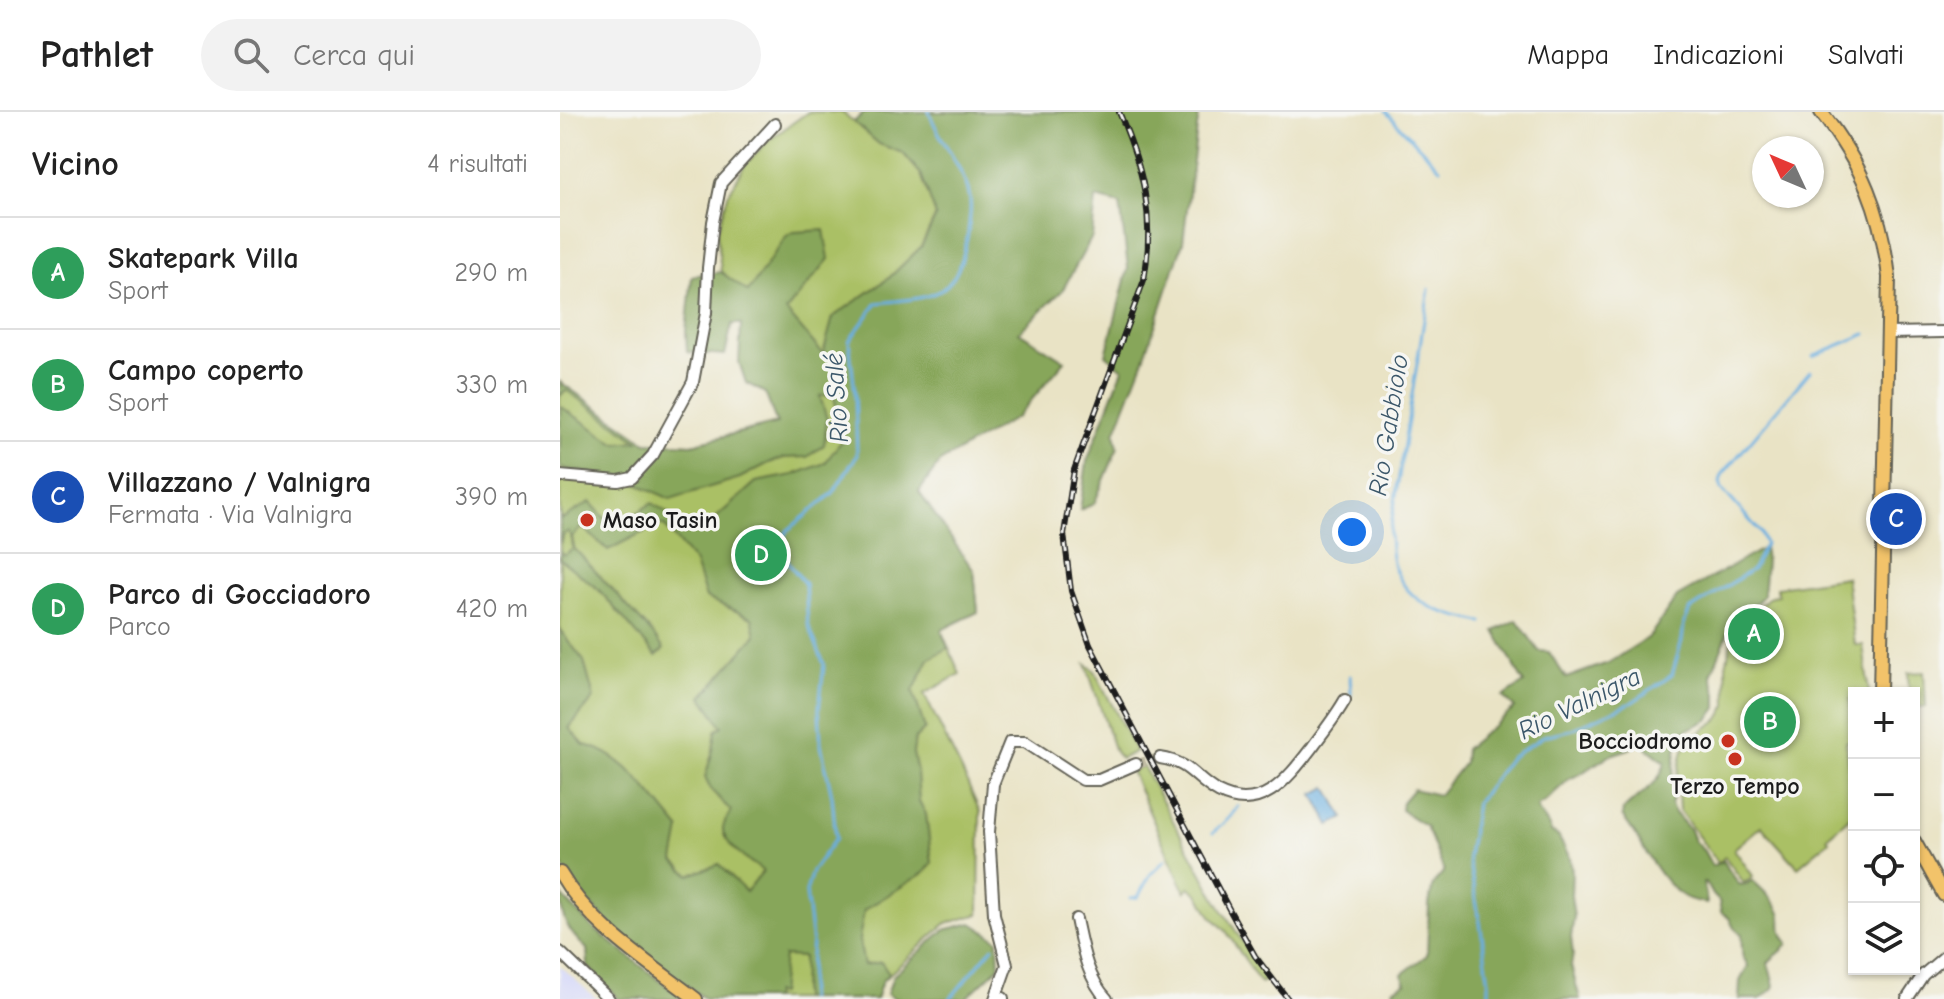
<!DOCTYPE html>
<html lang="it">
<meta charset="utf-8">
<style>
body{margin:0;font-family:"Comic Neue",sans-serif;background:#f2f2f2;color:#222}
.controls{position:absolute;right:24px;bottom:24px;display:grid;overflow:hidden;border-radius:0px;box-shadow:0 2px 6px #0004}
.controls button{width:72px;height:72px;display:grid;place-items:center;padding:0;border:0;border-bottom:2px solid #e0e0e0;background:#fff;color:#222;font:40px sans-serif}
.compass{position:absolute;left:1192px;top:24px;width:72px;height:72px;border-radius:50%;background:#fff;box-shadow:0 2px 6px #0004;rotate:314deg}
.you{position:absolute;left:792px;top:420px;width:28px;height:28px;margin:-20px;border:6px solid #fff;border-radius:50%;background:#1a73e8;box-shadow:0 0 0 12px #1a73e833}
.badge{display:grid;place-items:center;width:52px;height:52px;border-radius:50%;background:#ea580c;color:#fff;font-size:26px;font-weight:700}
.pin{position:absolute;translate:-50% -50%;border:4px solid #fff;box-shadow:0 2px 8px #0006}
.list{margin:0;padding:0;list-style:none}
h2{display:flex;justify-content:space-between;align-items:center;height:104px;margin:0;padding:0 32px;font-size:34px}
h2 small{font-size:26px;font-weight:400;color:#767676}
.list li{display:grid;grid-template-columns:52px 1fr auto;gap:24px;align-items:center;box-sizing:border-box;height:112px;padding:0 32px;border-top:2px solid #e0e0e0}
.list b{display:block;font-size:30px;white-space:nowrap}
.list p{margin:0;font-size:26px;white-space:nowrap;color:#767676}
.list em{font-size:26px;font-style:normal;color:#767676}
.icon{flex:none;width:44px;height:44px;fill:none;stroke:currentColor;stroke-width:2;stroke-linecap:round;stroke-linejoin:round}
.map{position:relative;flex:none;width:1384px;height:887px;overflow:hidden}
header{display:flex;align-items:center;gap:48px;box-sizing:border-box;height:112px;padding:0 40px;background:#fff;border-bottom:2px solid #e0e0e0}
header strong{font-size:38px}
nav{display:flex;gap:44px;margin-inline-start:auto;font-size:28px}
.search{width:560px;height:72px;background:#f2f2f2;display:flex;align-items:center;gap:20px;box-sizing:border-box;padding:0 28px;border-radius:44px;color:#767676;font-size:30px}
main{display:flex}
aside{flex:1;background:#fff}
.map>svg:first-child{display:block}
</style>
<header>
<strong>Pathlet</strong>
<div class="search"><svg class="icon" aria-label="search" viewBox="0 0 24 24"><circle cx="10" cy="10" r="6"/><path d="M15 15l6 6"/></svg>Cerca qui</div>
<nav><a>Mappa</a><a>Indicazioni</a><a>Salvati</a></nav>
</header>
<main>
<aside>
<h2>Vicino<small>4 risultati</small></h2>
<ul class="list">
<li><span class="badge" style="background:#2e9e5b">A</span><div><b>Skatepark Villa</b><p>Sport</p></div><em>290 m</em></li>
<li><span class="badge" style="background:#2e9e5b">B</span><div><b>Campo coperto</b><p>Sport</p></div><em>330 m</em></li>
<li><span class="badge" style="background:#1a4fb4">C</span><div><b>Villazzano / Valnigra</b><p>Fermata · Via Valnigra</p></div><em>390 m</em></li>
<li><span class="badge" style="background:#2e9e5b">D</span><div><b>Parco di Gocciadoro</b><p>Parco</p></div><em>420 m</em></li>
</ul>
</aside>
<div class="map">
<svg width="1384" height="887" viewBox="0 0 1384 887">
<rect width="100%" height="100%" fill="#f6f6f2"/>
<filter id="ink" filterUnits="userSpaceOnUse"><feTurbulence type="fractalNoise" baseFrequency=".0125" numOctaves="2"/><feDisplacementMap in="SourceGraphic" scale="16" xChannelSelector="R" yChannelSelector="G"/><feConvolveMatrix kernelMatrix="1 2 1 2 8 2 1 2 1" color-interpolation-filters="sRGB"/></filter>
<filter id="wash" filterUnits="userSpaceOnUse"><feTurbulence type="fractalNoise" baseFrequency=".006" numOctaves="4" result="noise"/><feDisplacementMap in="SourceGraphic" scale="32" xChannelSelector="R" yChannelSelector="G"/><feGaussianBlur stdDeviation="1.8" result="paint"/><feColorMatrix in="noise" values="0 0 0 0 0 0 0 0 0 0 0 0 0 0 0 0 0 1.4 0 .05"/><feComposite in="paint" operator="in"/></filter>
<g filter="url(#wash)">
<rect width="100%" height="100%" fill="#e9e3c5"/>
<!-- built -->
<path fill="#d5d8f9" d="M0 854 32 883 37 887H0Z"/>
<!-- green -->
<path fill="#aac065" stroke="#636e40" stroke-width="2" d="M248 0H282L319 32 343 41 361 62 376 103 361 135 329 166 273 205 274 282 414 459 418 500 381 518 400 562 364 582 402 659 420 700 419 802 385 812 322 869 316 887H145L0 749V270L86 330 132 332 217 311 194 185 161 160 157 120 168 83 185 52 209 28Z
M1286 465 1295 533H1303L1309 581H1294V586L1290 587 1293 628 1286 630 1294 688V701L1267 725 1269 729 1238 755 1201 714 1174 737 1193 764 1184 771 1165 745 1158 751 1119 698 1117 663 1123 638 1138 622 1159 607 1167 593 1166 553 1173 522 1186 504 1211 484 1218 483 1217 475Z
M526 552 534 558 576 639 561 647 555 640Z
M1364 560 1366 595H1354V581H1349L1348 561Z
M583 654 658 791 707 868 700 871 666 819 651 804 638 782 629 775 625 780 571 659Z"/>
<!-- forest -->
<path fill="#87a65a" stroke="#52613b" stroke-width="2" d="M304 0H639L623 130 584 247 555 321 558 335 534 392 520 398 527 349 563 257 546 243 568 156 560 92 536 86 532 125 502 179 459 220 505 249 457 305 380 350 359 380 414 459 418 500 381 518 388 536 369 547 353 579 365 617 355 627 353 641 357 660 359 689 366 702 372 751 365 760 304 798 299 828 304 853 321 850 329 862 322 869 316 887H242L243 845 224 844 220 882 214 881 213 887H145L60 822 16 778 0 749V518L24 549 34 586 9 616 24 633C64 640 95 688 120 717L114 749 130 763 159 752 186 780 203 759C192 751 162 732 163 717 163 711 168 705 171 699L152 679 145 665 153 638 156 619 162 614 142 585 196 523 192 506 146 486 135 451 104 413H97L48 438 22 415 12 425 14 436 92 521 104 537 96 544 39 478 0 447V438L4 443 13 437 9 419 4 422 0 432V400L2 407 30 390 54 416 92 391 139 421 196 370 233 363 265 351 282 328 274 283 260 284 267 307 264 333 247 345 224 346 209 351 180 366 110 387 78 372 54 365 0 356V294L55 331 78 329 6 278 0 284V270L86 330 132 332 217 312 205 281 186 271 179 250 181 212H172L165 243 127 240 126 219 132 164 161 160 188 180 227 123 234 120 264 118 269 147 226 199 263 242 273 205 329 166 361 135 376 104 361 62 343 41 319 32 294 10Z
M1204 436 1206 449 1203 484 1169 518 1151 563 1157 582V596L1148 608 1122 620 1118 625 1112 669 1114 683 1111 693 1115 701 1130 718 1134 729 1144 739 1152 754 1164 749C1167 757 1174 764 1179 772L1185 773 1192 768C1202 777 1213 787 1219 799 1225 809 1216 817 1228 831 1225 839 1214 843 1208 851L1214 873 1213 877 1200 887H1179L1180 869 1188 854C1187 851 1185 848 1183 846 1182 843 1181 825 1182 822L1174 816 1169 806 1161 800 1159 789 1153 783 1146 770H1143L1147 791 1146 792C1139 789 1130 789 1123 784 1096 767 1082 728 1062 704L1063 698 1067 694C1082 680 1101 672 1105 650L1083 633H1076L1069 637 1048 644 1020 662 1009 667 985 690 977 694C977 702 988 708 991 720L998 724 1010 746 1012 759 1011 784 1014 805 1011 825 1013 842 1011 854 1020 887H836L833 877 846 871 842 862 867 843 869 792 873 772 884 759 866 714 841 698 842 690 853 677 879 683 904 651 905 637 955 596 943 585 964 571 935 519 957 508 979 539 989 540 1006 566 1048 551 1089 525 1117 485Z
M1 783 33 816 123 887H59L28 855 27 837C9 821 0 807 1 783Z
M412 811 438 828 439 855 405 887H335L327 882 333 864 384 818Z"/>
<!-- water -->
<path fill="#69afe0" stroke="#42667e" stroke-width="2" d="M767 675 784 706 770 713 754 682Z"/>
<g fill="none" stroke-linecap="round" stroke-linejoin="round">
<!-- stream -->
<path stroke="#69afe0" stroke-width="3" d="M826 0 880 56
M869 177 830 420C831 431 830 446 835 457 851 496 886 502 922 510
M1253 244 1306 222
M790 564 791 582
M653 721 671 704 678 694
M570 786 578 785 590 763 605 748
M248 887 252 830 246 780 252 759 276 726 272 684 261 633 259 597 264 552 248 512 245 472 230 453 220 434 227 419 273 381 297 343 295 281 289 229 317 191C375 185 397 187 408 121 410 104 413 89 406 72 397 47 378 25 369 0
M390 887 433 835
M929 887V871L920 810 908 745 916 691 950 646 984 624 1012 617 1071 591 1112 563 1122 528 1124 511 1130 498 1193 457 1205 432 1201 421 1162 377 1160 370 1162 363 1250 259"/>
</g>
</g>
<g filter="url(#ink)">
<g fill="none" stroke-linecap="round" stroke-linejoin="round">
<!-- minor-tunnel -->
<path stroke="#c0bba3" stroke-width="10" stroke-dasharray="10 5" stroke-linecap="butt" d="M576 652 600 646"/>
<!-- minor casing -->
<g stroke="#646257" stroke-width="14">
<path id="minor" d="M1328 221 1384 220
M0 364 58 369 72 366 93 343 133 270 146 201 148 156 153 110 161 71 215 12
M600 646C632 651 633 666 658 680 702 703 729 665 753 634 764 619 776 604 785 588
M516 807C522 835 527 866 547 887
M0 840 49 887
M443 886V887
M435 887 447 853 434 802 429 720 433 672 450 630H465L523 668H539L576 652
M1347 887 1363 863 1384 845"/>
</g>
<!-- major casing -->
<g stroke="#646257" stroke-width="16">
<path id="major" d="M1261 0C1302 53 1321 98 1329 165L1320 581
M1354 729 1384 783
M0 761C31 815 88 850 136 887"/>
</g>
<!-- minor -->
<use href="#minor" stroke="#fff" stroke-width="10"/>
<!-- major -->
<use href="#major" stroke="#f2c36a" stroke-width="12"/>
<!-- rail casing -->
<g stroke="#1c1c1c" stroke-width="6">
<path id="rail" d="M559 0C584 58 595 105 584 168L514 358 504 422 511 479 530 533 669 797 695 844 728 887"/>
</g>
<!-- rail -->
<use href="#rail" stroke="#f6f6f2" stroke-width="3" stroke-dasharray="9" stroke-linecap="butt"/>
</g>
</g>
<!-- markers -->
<g fill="#c8321e" stroke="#f6f6f2" stroke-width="3">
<circle cx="27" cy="408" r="8"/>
<circle cx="1168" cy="629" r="8"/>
<circle cx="1175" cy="647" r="8"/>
</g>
<g text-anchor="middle" stroke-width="7" stroke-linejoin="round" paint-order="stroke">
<!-- poi labels -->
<g font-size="24" font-weight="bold" fill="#1c1c1c" stroke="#f6f6f2" text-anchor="start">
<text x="43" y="416">Maso Tasin</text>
<text x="1152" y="637" text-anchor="end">Bocciodromo</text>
<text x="1175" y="682" text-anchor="middle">Terzo Tempo</text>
</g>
<!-- water labels -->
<g font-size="26" font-style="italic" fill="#3b576a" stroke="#f6f6f2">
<text transform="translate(276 286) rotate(-94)" y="9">Rio Salé</text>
<text transform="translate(828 313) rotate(-81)" y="9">Rio Gabbiolo</text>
<text transform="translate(1019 591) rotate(-26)" y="9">Rio Valnigra</text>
</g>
</g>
</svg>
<div class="controls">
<button>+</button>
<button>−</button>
<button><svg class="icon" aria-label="locate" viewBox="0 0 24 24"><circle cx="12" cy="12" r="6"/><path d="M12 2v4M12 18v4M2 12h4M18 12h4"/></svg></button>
<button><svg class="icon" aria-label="layers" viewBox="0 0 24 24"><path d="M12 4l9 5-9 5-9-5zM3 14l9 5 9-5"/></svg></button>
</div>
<svg class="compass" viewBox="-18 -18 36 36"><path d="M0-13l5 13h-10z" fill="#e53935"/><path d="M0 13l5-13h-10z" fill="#767676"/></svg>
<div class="you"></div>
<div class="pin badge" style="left:1194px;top:522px;background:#2e9e5b">A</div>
<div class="pin badge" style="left:1210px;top:610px;background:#2e9e5b">B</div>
<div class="pin badge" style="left:1336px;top:407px;background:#1a4fb4">C</div>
<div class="pin badge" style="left:201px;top:443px;background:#2e9e5b">D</div>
</div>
</main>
